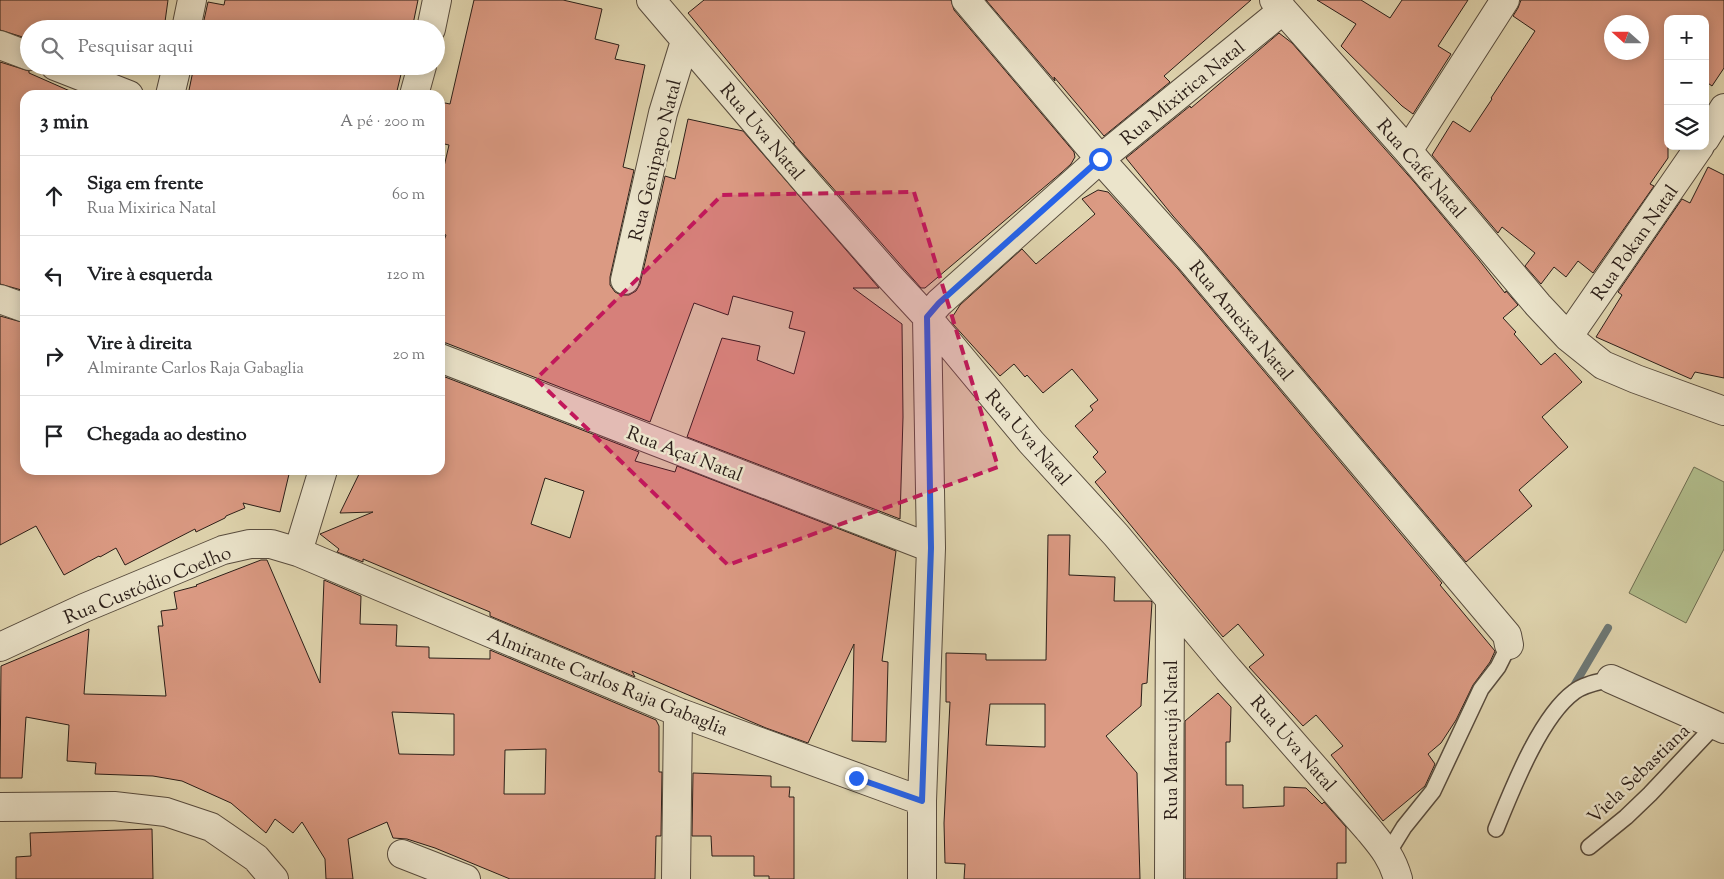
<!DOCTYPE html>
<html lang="pt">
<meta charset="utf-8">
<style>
body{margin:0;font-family:"Sorts Mill Goudy",serif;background:#f2f2f2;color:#202124}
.controls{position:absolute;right:15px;top:15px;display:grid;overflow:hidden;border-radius:10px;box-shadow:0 2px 12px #0003}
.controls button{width:45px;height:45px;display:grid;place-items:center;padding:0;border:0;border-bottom:1px solid #e0e0e0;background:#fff;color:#202124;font:25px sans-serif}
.compass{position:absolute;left:1604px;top:15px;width:45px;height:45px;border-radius:50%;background:#fff;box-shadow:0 2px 12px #0003;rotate:291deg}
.stop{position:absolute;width:15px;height:15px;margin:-11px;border:4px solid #2563eb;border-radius:50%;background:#fff}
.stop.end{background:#2563eb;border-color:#fff;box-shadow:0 1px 5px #0008}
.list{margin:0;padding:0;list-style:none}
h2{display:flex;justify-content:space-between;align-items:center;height:65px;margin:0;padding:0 20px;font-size:21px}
h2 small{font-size:16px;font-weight:400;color:#757577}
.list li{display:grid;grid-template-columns:32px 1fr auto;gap:15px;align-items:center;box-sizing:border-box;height:80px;padding:0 20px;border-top:1px solid #e0e0e0}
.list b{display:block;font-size:19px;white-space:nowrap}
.list p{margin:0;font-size:16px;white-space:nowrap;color:#757577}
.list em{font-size:16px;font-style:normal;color:#757577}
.icon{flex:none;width:28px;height:28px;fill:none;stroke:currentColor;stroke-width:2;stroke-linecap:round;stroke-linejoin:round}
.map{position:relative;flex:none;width:1724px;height:879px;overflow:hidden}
.search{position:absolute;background:#fff;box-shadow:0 2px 12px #0003;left:20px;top:20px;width:425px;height:55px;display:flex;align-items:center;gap:12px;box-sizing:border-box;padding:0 18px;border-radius:28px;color:#757577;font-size:19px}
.panel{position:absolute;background:#fff;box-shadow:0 2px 12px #0003;left:20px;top:90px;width:425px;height:385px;border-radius:15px}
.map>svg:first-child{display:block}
</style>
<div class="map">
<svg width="1724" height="879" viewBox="0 0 1724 879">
<rect width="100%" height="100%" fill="#e0d5af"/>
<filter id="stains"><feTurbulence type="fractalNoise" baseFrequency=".004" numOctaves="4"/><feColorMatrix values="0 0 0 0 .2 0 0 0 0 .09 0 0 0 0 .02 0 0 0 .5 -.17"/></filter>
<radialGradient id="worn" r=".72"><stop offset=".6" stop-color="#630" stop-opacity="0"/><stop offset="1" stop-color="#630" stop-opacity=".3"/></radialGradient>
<!-- green -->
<path fill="#b1bd8c" stroke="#6e6e52" d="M1694 467 1724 482V549L1686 623 1629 593Z"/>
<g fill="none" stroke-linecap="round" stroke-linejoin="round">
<!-- stream -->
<path stroke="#6d7977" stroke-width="8" d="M1572 689 1608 628"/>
</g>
<!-- building -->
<path fill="#db9a83" stroke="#2b1e18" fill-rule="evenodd" d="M0 0H168L164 29H29V39L0 30Z
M225 0H418L412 29H202L208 2 224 5Z
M474 0H563L602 9 595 39 619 45 615 59 645 65 623 167 634 170 610 277V285L615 292 621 295H629L636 291 640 284 665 176 675 179 688 119 743 131 879 288H853L902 324 903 417 900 519 687 437 722 338 760 346 757 360 794 374 805 332 789 328 793 312 733 296 728 315 694 303 650 422 446 343H440V251L446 235 440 232V184L449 145 440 143V102L450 104Z
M704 0H951L954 10 1074 152 1075 157 1071 164 1061 173 925 288H921L793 143H795L688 13Z
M986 0H1251L1164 76 1170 82 1104 136 1054 77 1055 81Z
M1317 0H1361L1390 18 1402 0H1468L1438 46 1451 54 1413 114 1402 106 1341 46 1356 24Z
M1521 0H1724V68L1712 86 1705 81V19H1668V158L1650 184 1654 186 1593 273 1578 261 1566 277 1554 267 1541 284 1525 266 1535 253 1502 227 1498 233 1432 155 1453 121 1470 132 1492 99 1491 98 1535 31 1513 16 1518 8ZM1612 22H1642V52H1612Z
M1279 33 1292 43 1346 105 1415 183 1479 260 1505 293 1506 291 1518 305 1503 318 1516 332 1514 334 1541 365 1555 353 1582 382 1542 417 1568 447 1519 490 1532 506 1466 562 1202 249 1173 216 1126 158 1190 106 1191 108Z
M0 62 29 71V73L79 95H25V291L0 284Z
M194 66H403L396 95H188Z
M1708 167 1724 175V378L1695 372 1691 379 1596 337 1622 295 1618 292 1682 199 1690 203Z
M1098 190 1108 192 1178 269 1442 583 1440 585 1495 651 1490 662 1473 685 1456 720 1441 743 1428 754 1435 764 1425 786 1383 821 1331 755 1343 746 1316 715 1303 726 1249 667 1264 655 1238 624 1223 637 1095 482 1106 472 1093 457 1098 452 1075 426 1093 410 1090 406 1098 400 1072 369 1043 393 1027 375 1025 377 1014 364 1000 376 952 323 953 316 960 305 1022 249 1036 264 1095 214 1082 199Z
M0 316 25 323V470H290L280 512 243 503 245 508 226 516 225 518 196 532 195 529 125 565 116 548 100 557 99 556 64 575 36 526 0 545Z
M440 375 639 452 635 461 675 472 677 466 896 551 882 661 888 662 886 742 852 741 854 644 808 743 766 728 632 671 635 677 490 616V612L432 588 363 559V562L337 552 339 549 320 534 373 512 340 513 361 470H440ZM545 478 584 491 570 538 531 524Z
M1048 535H1070L1069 575 1115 577 1114 601H1151L1152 602 1147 683 1142 684 1141 706 1106 736 1137 773 1140 879H964L965 864 945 863 944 823 950 702H946V653L986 654V660H1046ZM990 704H1045V747L986 745Z
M261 560H267L320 683 324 580 361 596 360 624 397 625 396 646 429 647V658L490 659V650L656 720 659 726V772H662L661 836H656L655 879H510L435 848 407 839 393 838 387 822 348 839 353 879H326L325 859 302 822 293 833 275 819 266 833 231 803 182 781 153 776 95 774 96 763 67 761 69 725 26 717 22 778H0L1 666 89 629 84 694 166 696 158 626H163L161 611 177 609 174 592 197 586 196 585ZM392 712 454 714V755L399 754ZM546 749 545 794H504L505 750Z
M1218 693 1231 707 1230 742H1226V785H1243V808L1284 806V787L1306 788 1322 804 1324 802 1346 827V863H1337V879H1185V721Z
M693 773 771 776V787H790L789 797H794V879H769V876H754V856H712L711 836H692Z
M152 829 153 879H16V857L31 856 30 833Z"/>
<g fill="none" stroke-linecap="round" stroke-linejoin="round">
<!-- lane casing -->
<g stroke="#584c3e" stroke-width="18">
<path id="lane" d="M1496 829C1512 790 1540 717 1574 692 1584 684 1599 682 1611 679
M1589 847 1626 817 1650 794 1715 725
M1388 853 1404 827 1433 791 1481 689 1498 667 1509 645"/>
</g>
<!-- street casing -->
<g stroke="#584c3e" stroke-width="30">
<path id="street" d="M651 0 809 185 889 276 927 317 1031 442 1116 535 1228 669 1368 829C1382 846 1392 857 1398 879
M966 0 1100 159 1190 259 1507 635 1509 645
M1274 0 1408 151 1538 305 1568 337 1603 365 1636 379 1724 411
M186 29 192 0
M431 29 437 0
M0 45 29 56
M55 66 129 95
M170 95 177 66
M414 95 422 66
M1705 139 1724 108
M1408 151 1505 0
M625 280 663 113 685 41
M0 299 25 308
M1568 337 1700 146
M440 358 931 548
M298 552 323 470
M0 647 84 608 223 550 250 544H271L298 552 678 712 922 801
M1611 679 1724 729
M0 807 114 806 166 812 211 827 256 858 274 879
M402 854 466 879
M676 879 678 712
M922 879V801L931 548 927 317 939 303 1100 159 1283 10
M1169 879 1170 601"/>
</g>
<!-- lane -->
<use href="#lane" stroke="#ebe4cb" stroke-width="15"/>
<!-- street -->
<use href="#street" stroke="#ebe4cb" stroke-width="28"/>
</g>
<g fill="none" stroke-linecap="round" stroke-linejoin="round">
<!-- route -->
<path stroke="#2563eb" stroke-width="6" d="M856 778 922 801 931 548 927 317 939 303 1100 159"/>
</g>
<!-- marked area -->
<path fill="#c2185b" fill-opacity="0.2" stroke="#c2185b" stroke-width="4" stroke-dasharray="10 6" stroke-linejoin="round" d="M914 192 998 467 728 565 536 379 722 195Z"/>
<g text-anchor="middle" stroke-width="5" stroke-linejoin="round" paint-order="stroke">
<!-- street labels -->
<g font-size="19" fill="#2b1e18" stroke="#ebe4cb">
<text transform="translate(1182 92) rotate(-39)" y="7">Rua Mixirica Natal</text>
<text transform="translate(763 131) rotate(50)" y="7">Rua Uva Natal</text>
<text transform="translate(654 160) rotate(-76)" y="7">Rua Genipapo Natal</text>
<text transform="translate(1422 168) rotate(49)" y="7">Rua Café Natal</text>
<text transform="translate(1634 242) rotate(-55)" y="7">Rua Pokan Natal</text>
<text transform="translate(1242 320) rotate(50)" y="7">Rua Ameixa Natal</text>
<text transform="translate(1029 437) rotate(49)" y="7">Rua Uva Natal</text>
<text transform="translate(685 453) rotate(21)" y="7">Rua Açaí Natal</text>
<text transform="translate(147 584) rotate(-22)" y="7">Rua Custódio Coelho</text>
<text transform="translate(608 681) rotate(22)" y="7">Almirante Carlos Raja Gabaglia</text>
<text transform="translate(1170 740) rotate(-90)" y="7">Rua Maracujá Natal</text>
<text transform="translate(1294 743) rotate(49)" y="7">Rua Uva Natal</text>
<text transform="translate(1638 773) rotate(-44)" y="7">Viela Sebastiana</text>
</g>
</g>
<rect width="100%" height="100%" filter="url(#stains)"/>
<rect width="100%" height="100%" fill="url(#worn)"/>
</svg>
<div class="controls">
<button>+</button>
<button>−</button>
<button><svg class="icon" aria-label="layers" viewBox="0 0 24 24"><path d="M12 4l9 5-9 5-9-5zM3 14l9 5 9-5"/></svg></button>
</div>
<svg class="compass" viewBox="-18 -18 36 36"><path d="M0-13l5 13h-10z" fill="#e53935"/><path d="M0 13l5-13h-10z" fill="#757577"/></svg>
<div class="stop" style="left:1100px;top:159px"></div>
<div class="stop end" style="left:856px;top:778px"></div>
<div class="search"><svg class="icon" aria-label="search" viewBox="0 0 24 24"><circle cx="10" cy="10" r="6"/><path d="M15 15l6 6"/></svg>Pesquisar aqui</div>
<section class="panel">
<h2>3 min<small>A pé · 200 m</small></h2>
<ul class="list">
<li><svg class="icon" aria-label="ahead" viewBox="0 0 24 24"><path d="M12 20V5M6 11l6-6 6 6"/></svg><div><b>Siga em frente</b><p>Rua Mixirica Natal</p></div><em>60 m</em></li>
<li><svg class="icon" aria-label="left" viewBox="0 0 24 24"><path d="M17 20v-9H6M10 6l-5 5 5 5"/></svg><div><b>Vire à esquerda</b></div><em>120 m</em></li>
<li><svg class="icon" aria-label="right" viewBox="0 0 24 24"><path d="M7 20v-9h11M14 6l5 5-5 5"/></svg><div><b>Vire à direita</b><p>Almirante Carlos Raja Gabaglia</p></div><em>20 m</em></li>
<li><svg class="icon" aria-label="arrive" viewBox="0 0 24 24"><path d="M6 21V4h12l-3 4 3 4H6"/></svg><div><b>Chegada ao destino</b></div></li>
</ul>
</section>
</div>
